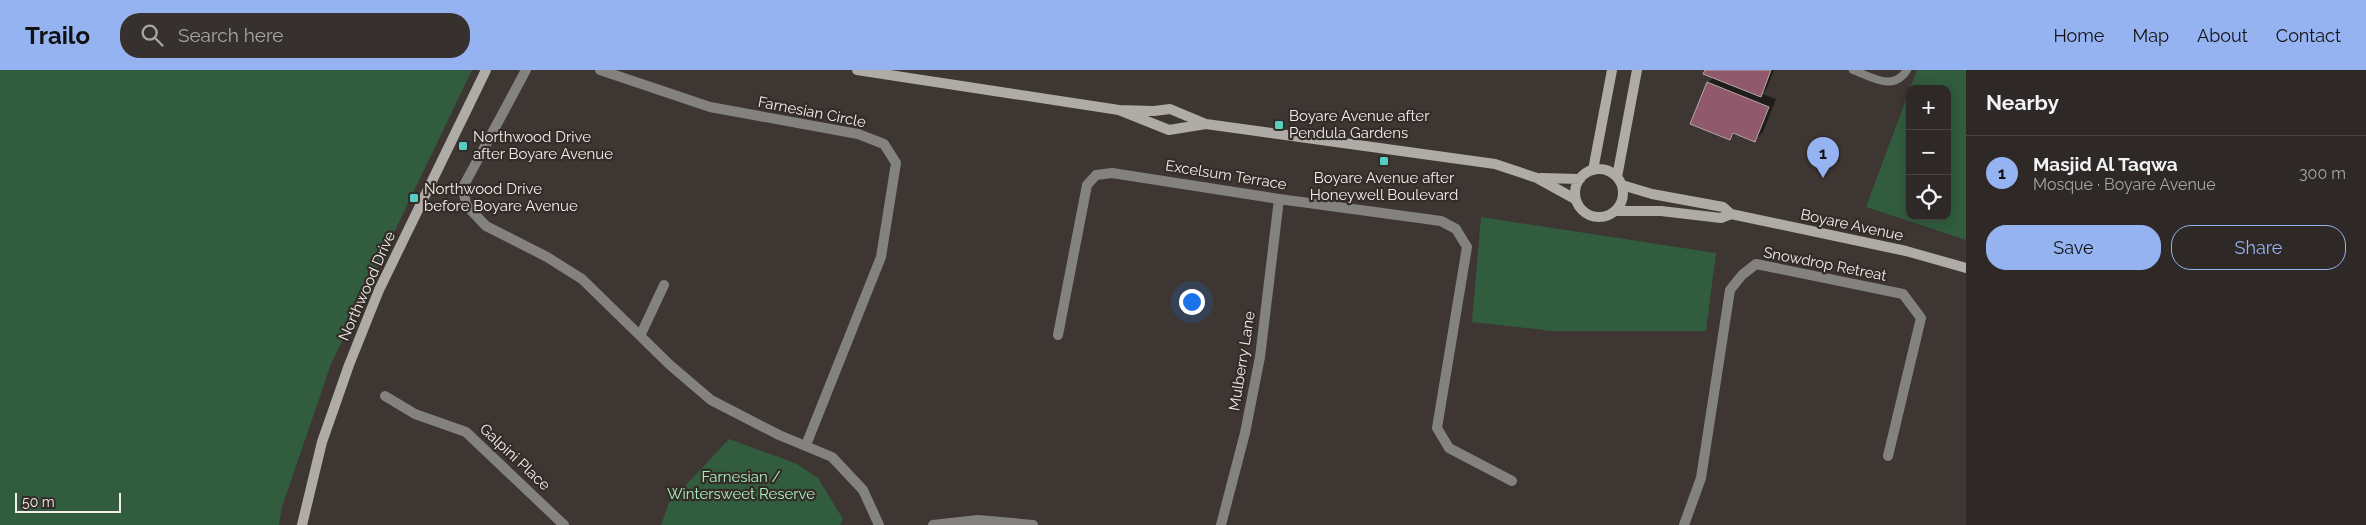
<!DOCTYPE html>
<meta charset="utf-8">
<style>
body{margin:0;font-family:Raleway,sans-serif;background:#36302e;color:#f1f3f6}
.controls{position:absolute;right:15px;top:15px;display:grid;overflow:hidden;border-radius:10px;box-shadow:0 2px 12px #0003}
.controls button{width:45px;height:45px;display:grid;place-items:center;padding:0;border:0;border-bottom:1px solid #494443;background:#2e2826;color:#f1f3f6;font:25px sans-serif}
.scale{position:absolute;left:15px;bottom:12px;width:106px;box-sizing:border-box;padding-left:5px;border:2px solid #f2edea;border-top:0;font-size:14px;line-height:18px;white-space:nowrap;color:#f2edea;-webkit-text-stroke:4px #332c28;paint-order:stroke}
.you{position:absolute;left:1191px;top:231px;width:18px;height:18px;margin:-12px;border:4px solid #fff;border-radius:50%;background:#1a73e8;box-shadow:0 0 0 8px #1a73e833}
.badge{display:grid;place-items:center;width:32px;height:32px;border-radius:50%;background:#95b2f1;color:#111;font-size:16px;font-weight:700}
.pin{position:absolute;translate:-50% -41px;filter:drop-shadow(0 1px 2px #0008)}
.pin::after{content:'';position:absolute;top:26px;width:18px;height:15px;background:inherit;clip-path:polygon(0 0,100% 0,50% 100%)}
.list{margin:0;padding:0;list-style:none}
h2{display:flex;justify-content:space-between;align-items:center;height:65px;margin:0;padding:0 20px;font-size:21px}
h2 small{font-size:16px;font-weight:400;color:#a7a6a7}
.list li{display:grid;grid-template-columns:32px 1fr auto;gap:15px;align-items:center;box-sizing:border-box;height:75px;padding:0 20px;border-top:1px solid #494443}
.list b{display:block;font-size:19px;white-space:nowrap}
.list p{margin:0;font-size:16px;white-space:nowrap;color:#a7a6a7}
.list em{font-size:16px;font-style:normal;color:#a7a6a7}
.actions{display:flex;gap:10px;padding:15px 20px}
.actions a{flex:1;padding:11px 0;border:1px solid #95b2f1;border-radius:20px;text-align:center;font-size:18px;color:#95b2f1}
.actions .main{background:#95b2f1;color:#111}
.icon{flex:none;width:28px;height:28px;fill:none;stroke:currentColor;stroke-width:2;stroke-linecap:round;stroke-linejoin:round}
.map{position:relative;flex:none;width:1966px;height:455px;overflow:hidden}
header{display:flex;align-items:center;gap:30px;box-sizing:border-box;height:70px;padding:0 25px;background:#95b2f1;color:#111}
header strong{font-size:24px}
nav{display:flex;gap:28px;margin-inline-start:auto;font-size:18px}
.search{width:350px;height:45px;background:#36302e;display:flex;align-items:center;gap:12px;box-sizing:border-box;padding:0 18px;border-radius:20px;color:#a7a6a7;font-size:19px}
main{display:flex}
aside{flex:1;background:#2e2826}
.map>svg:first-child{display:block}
</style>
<header>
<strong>Trailo</strong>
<div class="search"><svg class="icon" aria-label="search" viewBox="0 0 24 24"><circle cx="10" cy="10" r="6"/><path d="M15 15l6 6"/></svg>Search here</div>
<nav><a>Home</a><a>Map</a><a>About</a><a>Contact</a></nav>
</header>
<main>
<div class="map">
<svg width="1966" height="455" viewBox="0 0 1966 455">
<rect width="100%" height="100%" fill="#3d3632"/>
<!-- green -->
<path fill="#325c3e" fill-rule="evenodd" d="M0 0H472L331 294 282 437 279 455H0Z
M1917 0H1966V170L1866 137ZM1910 19H1947V146H1910Z
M1481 147 1716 183 1706 261H1552L1472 252Z
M729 369 795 393 818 408 843 449 840 455H661L669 433Z"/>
<!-- shadow -->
<path fill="#0007" d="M1706 0H1774L1766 20 1762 24 1776 29 1763 62 1755 70 1736 63 1730 69 1708 13 1714 7Z"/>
<!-- building -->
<path fill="#915a6c" stroke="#b2a8aa" d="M1705 0H1771L1761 27 1703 4Z
M1707 12 1769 37 1755 72 1733 63 1730 70 1690 54Z"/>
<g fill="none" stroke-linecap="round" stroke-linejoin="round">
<!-- lane -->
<path stroke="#84827f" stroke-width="8" d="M1853 0C1872 7 1893 22 1907 0"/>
<!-- street -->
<path stroke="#84827f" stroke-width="10" d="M526 0 463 117 466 135 486 156 547 187 582 209 670 295 711 330 779 365 832 387 863 420 879 455
M600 0 710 37 858 64 884 74 896 93 881 187 806 375
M641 264 664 215
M1058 265 1087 115 1096 105 1112 103 1279 129 1441 151 1456 159 1467 177 1437 358 1449 378 1512 411
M385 326 415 344 466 362 564 455
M933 455 978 450 1033 455
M1221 455 1245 363 1260 287 1279 129
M1684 455 1701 408 1730 220 1742 205 1756 194 1903 224 1921 248 1888 386"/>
<!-- secondary -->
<path stroke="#afaba6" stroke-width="10" d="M857 0 1119 40 1154 41 1170 39 1206 54
M1119 40 1169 60 1206 54 1495 94 1537 108 1575 129
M1575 123a24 24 0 1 1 48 0a24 24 0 1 1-48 0Z
M1593 100 1612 0
M1617 107 1637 0
M1541 108 1580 109
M1622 115 1652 124 1723 137 1731 144 1906 181 1966 198
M1615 141H1661L1721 148 1731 144
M302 455 322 372 349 295 379 220 486 0"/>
</g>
<!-- markers -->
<g fill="#56cec4" stroke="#332c28" stroke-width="2">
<rect x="1274" y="50" width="10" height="10" rx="2.5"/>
<rect x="458" y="71" width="10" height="10" rx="2.5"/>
<rect x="1379" y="86" width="10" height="10" rx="2.5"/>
<rect x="409" y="123" width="10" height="10" rx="2.5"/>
</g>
<g text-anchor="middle" stroke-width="4.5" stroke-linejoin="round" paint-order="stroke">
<!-- street labels -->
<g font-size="15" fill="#f2edea" stroke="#332c28">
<text transform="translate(812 42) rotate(11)" y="5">Farnesian Circle</text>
<text transform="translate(1226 105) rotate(9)" y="5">Excelsum Terrace</text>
<text transform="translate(1852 155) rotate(12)" y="5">Boyare Avenue</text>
<text transform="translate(1825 194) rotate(11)" y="5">Snowdrop Retreat</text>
<text transform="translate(367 216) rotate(-66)" y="5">Northwood Drive</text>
<text transform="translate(1242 291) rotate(-81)" y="5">Mulberry Lane</text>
<text transform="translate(515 387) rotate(43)" y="5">Galpini Place</text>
</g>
<!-- poi labels -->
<g font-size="15" fill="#f2edea" stroke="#332c28" text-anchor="start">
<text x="1289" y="51">Boyare Avenue after<tspan x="1289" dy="17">Pendula Gardens</tspan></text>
<text x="473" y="72">Northwood Drive<tspan x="473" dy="17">after Boyare Avenue</tspan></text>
<text x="1384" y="113" text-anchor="middle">Boyare Avenue after<tspan x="1384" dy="17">Honeywell Boulevard</tspan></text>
<text x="424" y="124">Northwood Drive<tspan x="424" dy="17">before Boyare Avenue</tspan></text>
</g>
<!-- park labels -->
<g font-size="15" fill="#a8f1bb" stroke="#332c28">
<text x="741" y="412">Farnesian /<tspan x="741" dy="17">Wintersweet Reserve</tspan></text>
</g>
</g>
</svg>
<div class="controls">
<button>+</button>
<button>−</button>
<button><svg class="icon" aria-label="locate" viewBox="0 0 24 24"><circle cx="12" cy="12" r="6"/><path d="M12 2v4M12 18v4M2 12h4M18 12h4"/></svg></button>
</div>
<div class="scale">50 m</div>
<div class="you"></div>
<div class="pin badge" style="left:1823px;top:108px">1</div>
</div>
<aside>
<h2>Nearby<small></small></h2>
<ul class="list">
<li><span class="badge">1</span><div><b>Masjid Al Taqwa</b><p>Mosque · Boyare Avenue</p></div><em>300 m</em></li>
</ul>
<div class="actions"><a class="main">Save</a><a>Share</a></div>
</aside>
</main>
